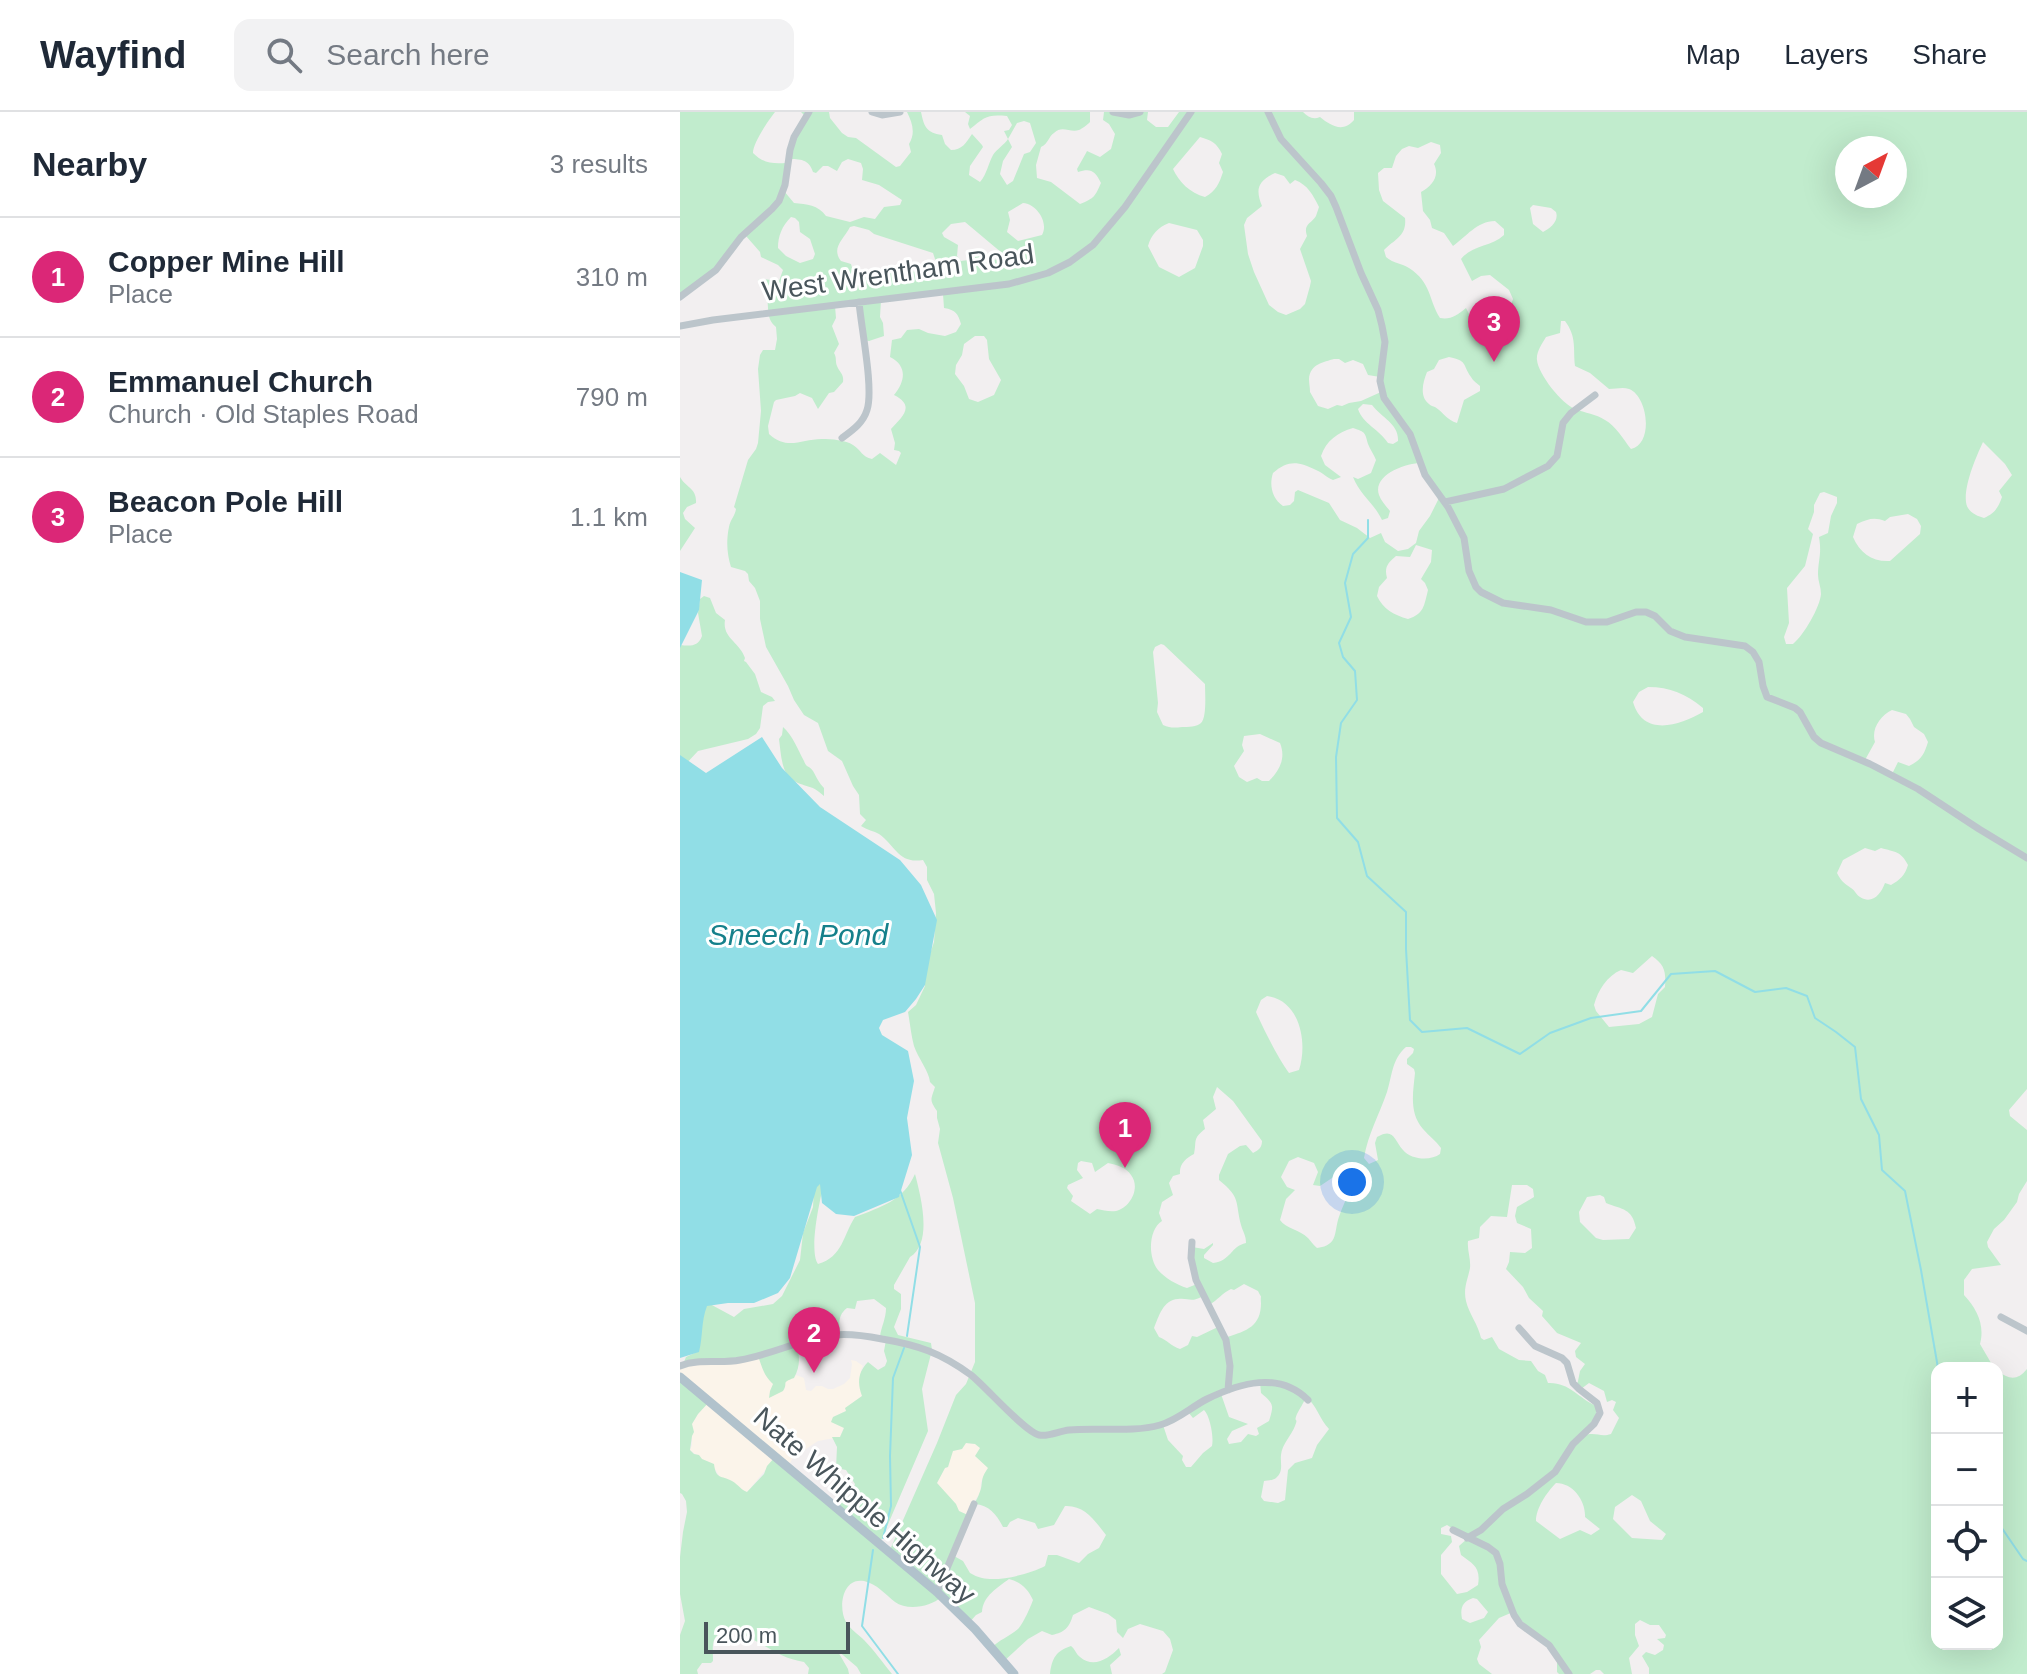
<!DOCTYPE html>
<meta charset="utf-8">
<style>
body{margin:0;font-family:Helvetica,sans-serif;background:#f2f2f3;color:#1f2937}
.controls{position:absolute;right:24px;bottom:24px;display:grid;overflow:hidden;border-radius:16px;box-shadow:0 8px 32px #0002}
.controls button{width:72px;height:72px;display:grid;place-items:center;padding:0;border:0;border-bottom:2px solid #e0e1e3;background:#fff;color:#1f2937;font:40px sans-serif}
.compass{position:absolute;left:1155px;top:24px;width:72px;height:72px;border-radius:50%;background:#fff;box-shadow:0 8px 32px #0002;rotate:41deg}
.scale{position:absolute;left:24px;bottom:20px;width:146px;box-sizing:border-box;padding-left:8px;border:4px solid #49555b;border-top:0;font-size:22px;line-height:28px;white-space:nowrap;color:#49555b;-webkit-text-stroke:6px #fff;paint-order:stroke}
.you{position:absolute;left:672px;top:1070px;width:28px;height:28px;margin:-20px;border:6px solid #fff;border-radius:50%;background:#1a73e8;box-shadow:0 0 0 12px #1a73e833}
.badge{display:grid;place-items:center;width:52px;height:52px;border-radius:50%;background:#db2777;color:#fff;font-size:26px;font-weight:700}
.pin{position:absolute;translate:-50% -66px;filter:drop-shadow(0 2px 4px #0008)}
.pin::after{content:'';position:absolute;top:42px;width:28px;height:24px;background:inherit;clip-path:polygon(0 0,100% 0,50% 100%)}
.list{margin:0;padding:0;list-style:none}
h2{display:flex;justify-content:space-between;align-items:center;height:104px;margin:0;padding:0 32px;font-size:34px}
h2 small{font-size:26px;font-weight:400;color:#747a83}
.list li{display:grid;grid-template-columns:52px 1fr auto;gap:24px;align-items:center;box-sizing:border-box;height:120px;padding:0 32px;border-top:2px solid #e0e1e3}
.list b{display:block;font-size:30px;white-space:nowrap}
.list p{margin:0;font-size:26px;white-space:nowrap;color:#747a83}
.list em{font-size:26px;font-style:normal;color:#747a83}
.icon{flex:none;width:44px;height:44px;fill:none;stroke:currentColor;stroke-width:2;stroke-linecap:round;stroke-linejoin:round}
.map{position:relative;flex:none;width:1347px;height:1562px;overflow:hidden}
header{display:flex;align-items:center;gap:48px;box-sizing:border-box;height:112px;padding:0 40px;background:#fff;border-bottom:2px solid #e0e1e3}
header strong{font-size:38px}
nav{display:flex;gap:44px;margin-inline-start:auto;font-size:28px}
.search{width:560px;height:72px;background:#f2f2f3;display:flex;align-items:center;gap:20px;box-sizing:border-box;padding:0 28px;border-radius:16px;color:#747a83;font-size:30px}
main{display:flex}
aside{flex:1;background:#fff}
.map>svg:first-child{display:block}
</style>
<header>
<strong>Wayfind</strong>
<div class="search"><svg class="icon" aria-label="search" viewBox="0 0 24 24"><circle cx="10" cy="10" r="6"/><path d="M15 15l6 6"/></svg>Search here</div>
<nav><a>Map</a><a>Layers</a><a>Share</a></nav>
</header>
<main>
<aside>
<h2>Nearby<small>3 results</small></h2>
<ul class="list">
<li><span class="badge">1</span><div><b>Copper Mine Hill</b><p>Place</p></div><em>310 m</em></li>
<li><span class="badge">2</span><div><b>Emmanuel Church</b><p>Church · Old Staples Road</p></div><em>790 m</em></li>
<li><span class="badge">3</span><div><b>Beacon Pole Hill</b><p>Place</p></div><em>1.1 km</em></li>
</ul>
</aside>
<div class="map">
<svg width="1347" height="1562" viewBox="0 0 1347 1562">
<rect width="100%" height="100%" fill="#f2eff0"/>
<!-- commercial -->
<path fill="#fbf4ea" d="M79 1244 85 1260 94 1272 90 1285 105 1277 104 1270 107 1267 114 1266 116 1263 124 1266 126 1278 131 1279 136 1274H142L148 1277H153L164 1272 170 1266 172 1252 171 1248 176 1249 183 1254 181 1258 182 1284 166 1296 167 1298 166 1299 153 1305 152 1310 164 1315 160 1325 138 1329 123 1339 116 1340 108 1355 87 1356 67 1380 64 1381 40 1365 32 1352 22 1347 10 1338 12 1333V1312L18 1302 29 1290 0 1267V1253Z
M285 1331 296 1332 300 1336 308 1356 301 1370 300 1381 295 1388 290 1404 279 1399 257 1371 265 1356 268 1355 272 1339 281 1337Z"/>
<!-- green -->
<path fill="#c1eccd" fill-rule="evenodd" d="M0 0H95C88 9 73 31 73 41 83 51 92 52 106 51L104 79 114 91C127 92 138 93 146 104L170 110 184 105 195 107 204 95 220 93 222 88 199 73 182 68 183 57 181 51 168 47 162 50 157 59 148 54H143L136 61 133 60C129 47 120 47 108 47L124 3 121 0H149L150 6 162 21 168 25 176 26 216 55 220 54 231 40 229 32C236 21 232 10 227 0H241C244 14 246 21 262 23L265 32 271 38C282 38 286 31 292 22L302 33 303 35 290 54 289 63 300 70C307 62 308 52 313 43 317 37 324 33 328 27L324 19 329 18 332 13 327 4C307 2 305 5 290 17L288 12 290 4 285 0H410V10C408 12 402 17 399 18 390 21 382 13 374 21 368 25 369 31 361 35L356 53 357 66 371 70 400 92C415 86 415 84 421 71 415 58 410 56 398 60L397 57 406 41 407 39 420 45 431 37 435 22 429 12 423 8 424 0H468L467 8 476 15H488L499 0H623C628 5 633 8 640 5 651 14 663 21 674 8V0H1347V977L1329 998 1330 1004 1347 1018V1069L1339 1082 1337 1090 1324 1108 1314 1117 1307 1130 1308 1135 1321 1153 1292 1157 1284 1168V1183C1297 1197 1305 1213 1300 1232L1314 1256H1257V1532H1317V1258C1329 1268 1337 1269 1347 1257V1562H969V1556L962 1544 966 1540 975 1543 983 1538 984 1533 977 1527 985 1526 986 1523 979 1513H970L960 1508 955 1512V1523L959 1534 949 1546 952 1562H924L920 1558H916L910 1562H879L877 1560V1551L880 1548 833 1500 819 1506 799 1528 801 1535 797 1547 799 1552 812 1562H482L485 1560 493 1538 490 1527 483 1519 460 1512 448 1517 443 1526 437 1520 436 1508 428 1502 409 1495 393 1503C389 1516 385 1520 372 1523L362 1519 348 1527 323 1550 311 1536C319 1528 330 1524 338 1517 343 1512 351 1494 353 1488 348 1477 341 1470 329 1467 317 1476 303 1484 302 1500L296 1503 289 1511 261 1485C251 1495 227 1499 215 1490 205 1482 197 1472 184 1469 162 1465 158 1496 166 1510 170 1517 179 1523 184 1528 194 1538 203 1551 212 1562H181L177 1555 157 1538 168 1557 169 1562H128L129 1556 124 1550C95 1546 77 1525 49 1517 30 1523 33 1532 33 1549L31 1551H22L17 1558 18 1562H0V1523L5 1509 0 1482V1445L3 1420 7 1400 6 1389 2 1382 0 1381V1267L29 1290 18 1302 12 1312 14 1320 12 1324 10 1338 14 1342 19 1343 22 1347 34 1352C36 1368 41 1363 52 1369 59 1373 61 1378 67 1380L84 1362 87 1354 95 1345 153 1393 161 1384 168 1385 172 1382 175 1372 166 1358 156 1356 157 1335 152 1325H160L164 1316 151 1310 153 1305 166 1299 165 1296 182 1284C177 1271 178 1260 188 1250L198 1258 205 1254 207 1249 204 1239 206 1228 200 1225C201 1215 206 1207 206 1196L194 1187 177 1189 175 1197 167 1196C158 1203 159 1211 160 1221L117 1234C120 1246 120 1255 114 1266 100 1271 109 1270 103 1279L89 1286 90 1279 93 1272C84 1264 82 1255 78 1244L4 1250 6 1245 19 1239 18 1208 27 1192H30L54 1205 64 1197 93 1192 102 1184 120 1148 123 1121 133 1095 134 1077 140 1071 143 1075C139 1092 129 1139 138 1152 163 1145 163 1123 175 1105 201 1095 223 1089 235 1062 241 1085 253 1131 230 1145L214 1173V1177L221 1182V1197L214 1215 218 1223 251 1231 252 1238 242 1277 248 1319 200 1431 209 1440 257 1331 276 1283 286 1272 295 1250V1191L273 1086 258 1031 260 1017 257 1006V999C249 987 251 988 255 975L250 970C249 959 238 946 234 934 231 923 230 911 228 900L236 893 245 874V857L254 830 256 801 254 782 247 768V755L243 748C218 752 216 734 199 722 194 719 187 718 181 714L186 708 180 702 179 683 173 674 162 649 148 639 138 611 124 603 114 588 108 574 86 535 80 507V489L75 476 69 469 68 462 65 459 51 455C47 442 46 429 49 415 50 408 55 404 56 397L54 395 68 348 76 337 78 331 81 299 78 257 80 243 83 238H95L97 227 96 215C84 205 91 193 85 181 82 177 79 173 78 168L83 167 99 169 103 158 98 153 81 145 80 140 66 124 33 159 0 185ZM344 9 350 11 356 31 350 40 344 42 333 69 327 73 320 62 323 49 332 35 328 27 337 11ZM520 25C531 28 537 31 542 42L539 51 543 60C539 72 536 79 525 85 510 81 499 70 493 57ZM751 30 760 33 761 41 754 52C760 64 752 74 741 80L743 99 750 108 752 116 764 121 773 134C786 125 797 109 815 109L824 117V123C811 135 792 133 781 147L792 169 801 164 810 163 829 178 833 187C828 204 817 204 803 212L791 206 786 196C777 203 771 208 760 206 748 187 752 171 729 156 722 151 714 152 706 145L704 138C715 127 727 124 725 106L703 89 699 78 698 61 704 56H712L716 44 722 37 729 34 738 36ZM1167 36H1215V84H1167ZM595 61 604 64 610 72 615 68C628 73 633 83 639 95 638 98 637 101 636 104 631 112 623 112 627 124L620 137 631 169 630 174 625 192 620 197 606 203 598 200 589 193 574 160 568 142 564 113 567 106 582 94C575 77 578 69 595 61ZM343 91C357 92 369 111 362 123L338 129 327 120 330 108 328 100ZM853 93 871 96 876 100C879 109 871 116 863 120L853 112 850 96ZM111 105 115 106 119 110 120 120 130 127 135 142 133 147 120 151 106 144 98 136C98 124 102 114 111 105ZM285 110 322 141 325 146 323 147 310 148 297 141 288 148 281 149 277 144 278 133 264 125 262 121 271 112ZM489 111 517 118 523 128V134L515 156 499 165 479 155 468 134C471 123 478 115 489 111ZM174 114 189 118 194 122 253 141 257 153 249 161 210 157C200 161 202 168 189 161L180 163 173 159 171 152 161 149C151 136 163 128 170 115ZM263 182 264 196C276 198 278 202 281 212L276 220 265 224 248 221 239 217 227 218 221 226 212 228 210 245C228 254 225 270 214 283 236 294 222 305 211 317L215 331 214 338 219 339 221 341 216 353 200 341 192 347C182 345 181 338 173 333 166 328 151 327 142 327 121 327 108 339 89 322L88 314 94 290 96 288 115 284 120 281 132 286 138 297 149 281 154 280 163 270C164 262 160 261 157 254 155 249 157 246 154 241L159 232 152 214 156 206 155 194 179 191 184 228 189 229 204 224 203 211 200 205 201 188ZM881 209H885C897 225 893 237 895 254L910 261 929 277C936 277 943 275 949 277 968 284 974 332 951 337 943 327 936 314 925 308 916 302 905 301 895 297 882 292 858 262 857 248 856 240 862 232 866 225L880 221ZM295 224H304L307 228 309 247 321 268 314 283 298 290 289 287 284 274 275 262 276 253 282 243 284 232ZM769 245C788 249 782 252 791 265 793 269 797 271 800 274V279L784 288 777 311C767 308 764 301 755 295 753 294 751 294 749 292 739 284 743 270 747 260L754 257 759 248ZM654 247H659L665 251 673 248 683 252 688 263 700 265 701 280 681 289 669 291 662 294 657 293 648 297 638 294 630 280C630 276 629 271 629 267 630 252 644 250 654 247ZM683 292 692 293C702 306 719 312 718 329L713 332 708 331C699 317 683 312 678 297ZM673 316C686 320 685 321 688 332 690 337 694 343 696 348L691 361 678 367 673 365C680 383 694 391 702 408L708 406 710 399C706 394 701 389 699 383 692 363 726 351 741 351L757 378 758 388 750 404 739 419 736 431 728 437 718 439 705 430 701 421 690 426 677 416 660 408 649 391 618 378 615 380 614 389 610 393 603 394C592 387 589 373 593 361 608 348 618 349 636 358 644 361 645 365 653 368L661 365 645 353 641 344C646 329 658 320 673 316ZM1303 330 1325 352 1332 363 1319 379 1322 385C1318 396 1315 401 1304 406 1297 404 1287 400 1286 390 1284 373 1296 345 1303 330ZM1144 380 1157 385V391L1151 404 1148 421 1139 425C1142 443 1138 448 1138 463 1138 469 1141 475 1141 482 1140 495 1124 523 1113 532H1106L1104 525 1109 511 1107 476 1125 454 1133 422 1128 417 1134 400V393L1140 381ZM1228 402 1237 407 1241 414 1240 422 1210 449C1192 450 1180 441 1173 425L1177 412C1188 407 1194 405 1205 409L1210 405ZM736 433 752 438 751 450 741 467 745 471 748 478C744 494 744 502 728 507 714 503 703 497 697 484L699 475 707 466C704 455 708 451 716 444L730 445ZM481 532 484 533 525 572C525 581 527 605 521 611 517 615 508 615 502 615 494 616 490 616 483 613L477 600 478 591 473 540 475 535ZM968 575C990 575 1006 582 1023 596V600C999 614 963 625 953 590L959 580ZM1212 598 1226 602 1230 607 1234 615 1244 622 1248 630C1244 643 1241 648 1229 654L1218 650 1212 662 1185 648 1195 630C1191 617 1200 604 1212 598ZM580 622 600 631C606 646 600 658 589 669H582L577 666 567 670 559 665 554 654 564 639 562 633 564 624ZM1185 736 1195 739 1201 736C1215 740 1221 739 1228 753 1225 763 1220 768 1211 773L1205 771C1201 782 1192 793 1180 785 1176 783 1175 778 1171 776 1164 771 1161 769 1157 761L1163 748ZM972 844C985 853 986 860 985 875L978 882 972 905 959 912 929 915 916 899 914 893C918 878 927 864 941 858L953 861ZM587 884C620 888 628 931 619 958L609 961C598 946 584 918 576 900L581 888ZM726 935H731L734 937 733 941 727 947V952L734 957 735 961C733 981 729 1001 743 1017 749 1024 756 1029 761 1036L760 1042C751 1049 731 1048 723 1038 714 1028 714 1015 697 1025L695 1031 698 1048 689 1052 684 1046C688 1022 699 1003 707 980 712 964 712 947 726 935ZM537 975 553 989 582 1029C582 1035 579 1038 573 1041L566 1033 560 1034 548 1042 539 1063V1068C561 1086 555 1089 561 1113 563 1120 566 1123 566 1131 551 1134 551 1149 533 1151L524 1146V1143L533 1133V1131L524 1137 512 1135 517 1172 507 1176C497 1173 485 1166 478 1158 468 1146 468 1118 482 1109L479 1101 482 1090 493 1083 489 1071 493 1064 500 1062C499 1052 506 1046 514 1042 517 1029 512 1027 525 1017L523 1008 536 997 533 985ZM618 1045 634 1051 638 1060 633 1073 640 1074 652 1066C677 1074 666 1085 660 1102 653 1119 660 1133 637 1136 633 1133 631 1129 628 1126 619 1117 606 1117 600 1108L606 1087 615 1078 607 1075 601 1065 609 1049ZM401 1049 412 1051 415 1060 428 1051C436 1053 446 1055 451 1063 461 1076 450 1096 436 1099 429 1100 423 1098 417 1097L410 1102 391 1089 393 1084 387 1076 388 1073 403 1066 397 1058 398 1051ZM832 1073H847L853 1077 854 1085 837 1095 835 1104 837 1111 851 1117 852 1136 845 1141 830 1140 829 1150 826 1157 843 1175 849 1186 863 1199 862 1204 877 1221 901 1231 895 1239 896 1245 905 1252 900 1259 897 1274 901 1277 909 1271 924 1279 927 1290 932 1288 936 1290 933 1298 939 1306 931 1322C920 1326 916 1319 902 1324 909 1315 919 1307 916 1294 897 1285 889 1270 868 1271L865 1263 858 1259 851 1249 839 1248 819 1237 812 1225 804 1228 801 1226C798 1212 789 1202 786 1189 783 1176 788 1167 790 1156 791 1147 787 1138 788 1129L799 1126 800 1115 811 1104 827 1105ZM920 1083 924 1085 926 1091C943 1098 952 1096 956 1116L949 1127 923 1128 916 1126 900 1110 899 1100 907 1085ZM564 1172 578 1179C583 1189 580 1180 581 1191 581 1214 567 1219 547 1225L540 1214 517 1225 512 1224 508 1233 500 1237C491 1234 487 1228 479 1225L474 1216C479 1204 483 1188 498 1187 511 1186 509 1191 524 1184L529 1193C538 1188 542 1181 551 1177L554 1178ZM580 1270 581 1281C594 1292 594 1293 589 1309L577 1316 579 1322 576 1324 568 1322 561 1330 549 1332 547 1327 552 1319 568 1312 549 1305 541 1282ZM626 1285C636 1292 640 1308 649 1317L637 1333 632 1346 615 1351 608 1358 605 1388 598 1391 584 1389 581 1385 584 1369C587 1369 594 1368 596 1366 604 1359 600 1351 601 1343 602 1332 611 1324 615 1314 619 1304 613 1312 617 1302 620 1296 623 1292 626 1285ZM524 1298C530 1304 534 1325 532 1334L523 1341 511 1355H506L502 1348 503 1344 488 1328 483 1313 508 1300 513 1306ZM286 1331 295 1332 300 1336 295 1344 308 1356C299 1368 304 1372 299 1382 298 1386 295 1389 295 1392 309 1393 317 1403 323 1415H327L330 1410 338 1406 355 1411 358 1417 374 1413 385 1394C405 1393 415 1409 426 1423L419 1436 408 1442 399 1451 377 1443H368L365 1454C350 1462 319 1470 302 1466 297 1465 294 1463 290 1461L283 1449 274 1444 290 1404 279 1399 276 1392 257 1371 265 1356 268 1355 273 1339 282 1337ZM876 1371C893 1371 906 1389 905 1405L920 1417 911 1423 900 1418 880 1427 856 1409C856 1396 867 1380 876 1371ZM952 1383 961 1389 970 1409 986 1422 982 1428 952 1426 933 1407 935 1395ZM767 1413 788 1426 779 1434 781 1443C793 1452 801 1455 798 1473L787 1480 777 1482 761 1462V1443L772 1430 771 1424 761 1422V1416ZM793 1486 797 1487 808 1500 804 1506 790 1511 782 1507C780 1496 782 1490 793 1486Z
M0 365C6 376 17 376 16 391L7 395 3 401 5 407 15 416 0 439Z
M24 484 30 486 36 501 45 508C42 526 60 530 65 546L64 549 66 550 75 562 81 580 92 585 95 589 88 590 83 594 80 616 76 622 68 627 18 639 4 654H0V533C10 534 18 535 22 524L18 501 20 487Z
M103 615C113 624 118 638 124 649 127 657 128 652 133 659 137 666 139 671 144 676V684C131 672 127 676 114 669 101 662 101 641 99 627L102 623Z
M391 1534C395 1537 396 1542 400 1545 414 1557 429 1546 439 1536L441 1543 430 1553 432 1562H370C372 1546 376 1539 391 1534Z"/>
<!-- water -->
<path fill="#91dee6" d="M0 460 22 468 19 498 0 536Z
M82 625 102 656 140 695 220 748 241 773 257 808 245 873 236 887 225 900 203 908 199 916 202 923 228 939 234 969 227 1006 232 1043 219 1085 174 1104 156 1102 142 1091 140 1072 137 1075 110 1166 98 1181 74 1191H48L27 1194C21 1209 23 1225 19 1240L0 1246V643L26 661Z"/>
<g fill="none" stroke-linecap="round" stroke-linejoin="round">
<!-- stream -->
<path stroke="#91dee6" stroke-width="2" d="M688 408V426L673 442 665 471 671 505 659 531 663 545 675 559 677 588 661 611 656 645 657 706 678 730 687 764 726 800V837L730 908 742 920 787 916 840 942 870 921 911 906 961 899 991 862 1035 859 1075 880 1106 876 1127 884 1135 906 1156 920 1175 935 1181 987 1199 1023 1202 1058 1225 1079 1241 1158 1258 1256
M220 1078 240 1135 227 1224
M1317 1409 1343 1447 1347 1449
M203 1426 211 1394 210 1344 213 1266 224 1236
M193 1438 182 1514 218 1562"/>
<!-- minor -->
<path stroke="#bcc5cb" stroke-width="7" d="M192 0 202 3 220 0
M433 0 449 3 460 0
M588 0 601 27 641 71 651 84 656 95 681 161 698 198 702 214 705 230 700 269 704 286 730 322 745 363 768 395 784 426 789 459 796 475 801 480 823 491 871 498 906 510H927L956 500H966L975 504 990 519 1005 525 1065 534 1073 540 1079 550 1083 574 1087 585 1115 596 1120 600 1134 625 1141 631 1190 652 1238 677 1299 717 1347 746
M0 185 36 158 61 125 92 97 99 89 105 73 110 38 114 25 129 0
M0 214 33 208 329 172 368 161 390 150 413 133 445 95 511 0
M162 326C173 318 183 311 187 298 194 277 181 215 179 190
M765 390 824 377 868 354 877 344 883 311 891 301 915 283
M512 1130 511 1146 516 1168 546 1228 550 1254 548 1278
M1321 1205 1347 1219
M0 1254C19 1246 40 1252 60 1248 91 1243 123 1226 154 1223 170 1221 187 1224 202 1227 238 1233 261 1241 291 1263 306 1275 345 1320 359 1323 369 1325 379 1319 389 1318 417 1315 452 1321 480 1313 498 1308 511 1295 527 1287 560 1271 599 1259 628 1288
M773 1418 808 1435 816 1441 820 1452 822 1472 834 1503 840 1512 869 1533 889 1562
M787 1426 801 1418 823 1397 847 1382 875 1360 893 1332 914 1312 920 1301 917 1291 899 1277 893 1271 887 1251 882 1246 855 1234 839 1216
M257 1480 294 1392"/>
<!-- major -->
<path stroke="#b1c2cc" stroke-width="9" d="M0 1265 257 1480 295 1517 334 1562"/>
</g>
<g text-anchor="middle" stroke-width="6" stroke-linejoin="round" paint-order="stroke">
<!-- street labels -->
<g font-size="28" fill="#49555b" stroke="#fff">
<text transform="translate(218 160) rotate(-8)" y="10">West Wrentham Road</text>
<text transform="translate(185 1393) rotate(41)" y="10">Nate Whipple Highway</text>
</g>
<!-- water labels -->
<g font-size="30" font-style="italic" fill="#15808b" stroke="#fff">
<text x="118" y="833">Sneech Pond</text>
</g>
</g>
</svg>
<div class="controls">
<button>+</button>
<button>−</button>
<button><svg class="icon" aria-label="locate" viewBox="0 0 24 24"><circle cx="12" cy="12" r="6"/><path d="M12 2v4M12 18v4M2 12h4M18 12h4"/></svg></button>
<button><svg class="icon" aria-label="layers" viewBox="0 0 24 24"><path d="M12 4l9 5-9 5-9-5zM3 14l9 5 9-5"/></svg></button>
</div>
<svg class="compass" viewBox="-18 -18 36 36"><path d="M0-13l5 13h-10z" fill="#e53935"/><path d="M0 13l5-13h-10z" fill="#747a83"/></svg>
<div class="scale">200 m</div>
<div class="you"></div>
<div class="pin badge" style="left:445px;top:1056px">1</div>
<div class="pin badge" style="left:134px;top:1261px">2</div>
<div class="pin badge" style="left:814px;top:250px">3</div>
</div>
</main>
